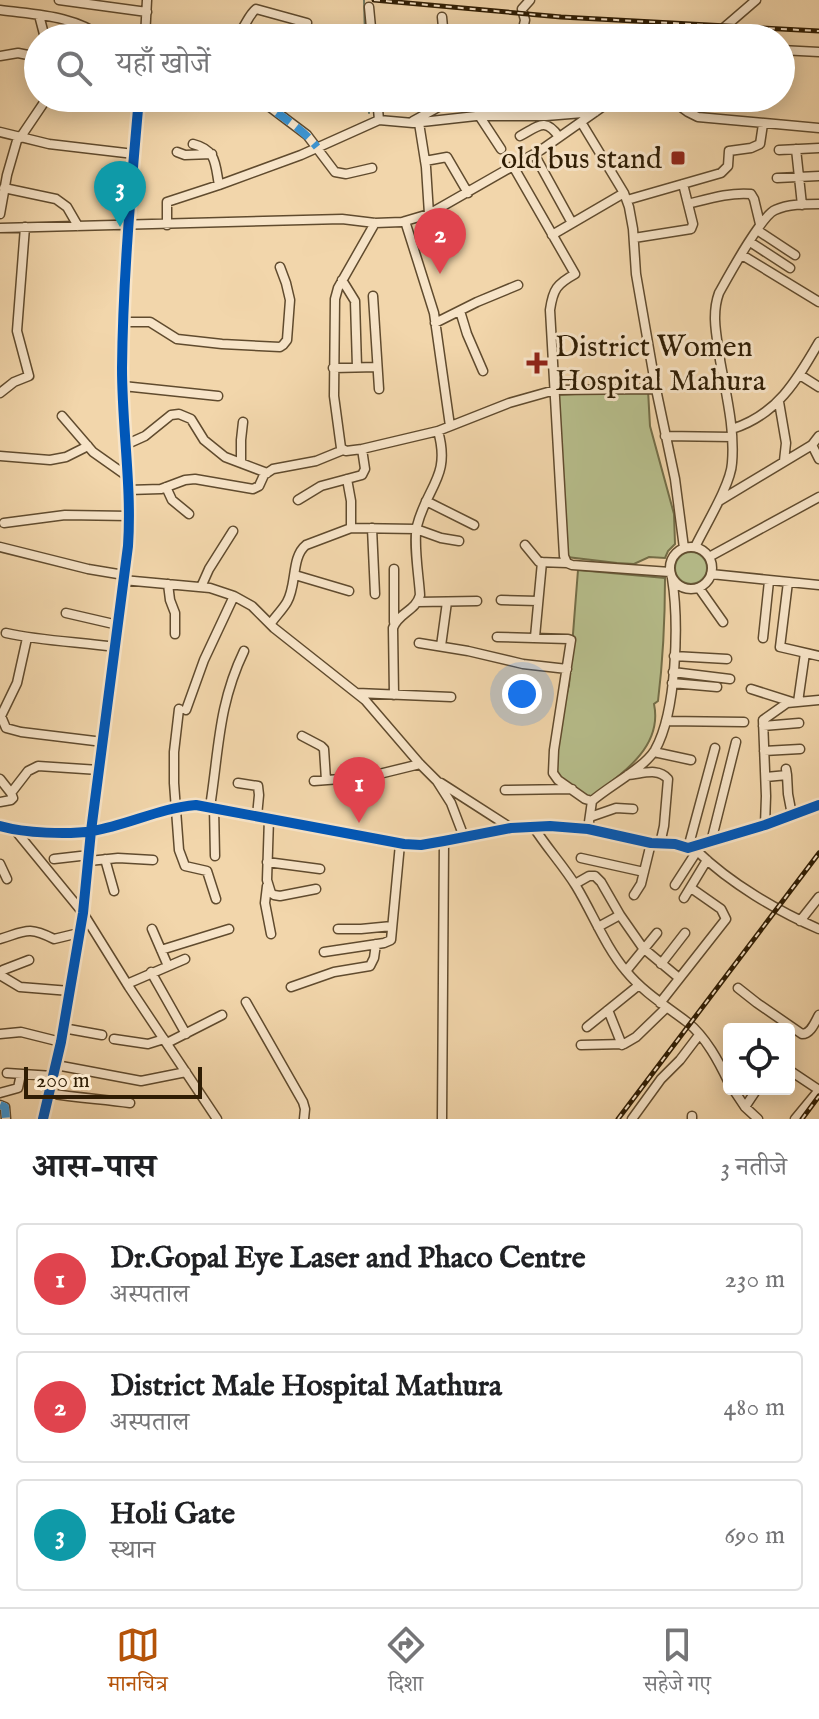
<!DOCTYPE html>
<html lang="hi">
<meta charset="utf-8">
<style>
body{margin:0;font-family:"IM FELL English","Noto Serif Devanagari",serif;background:#f6f6f6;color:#202124}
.controls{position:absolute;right:24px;bottom:24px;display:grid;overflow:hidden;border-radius:8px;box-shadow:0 4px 20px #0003}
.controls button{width:72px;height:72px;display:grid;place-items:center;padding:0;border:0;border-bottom:2px solid #e0e0e0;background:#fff;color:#202124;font:40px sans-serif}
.scale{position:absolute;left:24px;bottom:20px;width:178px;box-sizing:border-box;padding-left:8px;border:4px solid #2f1d04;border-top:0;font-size:22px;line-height:28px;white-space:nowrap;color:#2f1d04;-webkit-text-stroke:6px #f7e4c8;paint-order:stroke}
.you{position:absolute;left:522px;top:694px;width:28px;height:28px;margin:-20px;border:6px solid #fff;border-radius:50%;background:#1a73e8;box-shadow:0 0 0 12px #1a73e833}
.badge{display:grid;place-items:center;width:52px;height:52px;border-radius:50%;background:#b45309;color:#fff;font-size:26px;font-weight:700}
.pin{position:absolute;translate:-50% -66px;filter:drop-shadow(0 2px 4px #0008)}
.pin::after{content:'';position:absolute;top:42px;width:28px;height:24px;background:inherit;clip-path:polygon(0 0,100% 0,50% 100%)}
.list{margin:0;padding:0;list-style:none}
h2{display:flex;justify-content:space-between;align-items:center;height:104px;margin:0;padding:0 32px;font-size:34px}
h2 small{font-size:26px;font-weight:400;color:#757577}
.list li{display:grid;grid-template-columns:52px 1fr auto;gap:24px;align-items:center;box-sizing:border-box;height:112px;margin:0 16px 16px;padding:0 16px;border:2px solid #e0e0e0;border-radius:8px}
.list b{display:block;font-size:30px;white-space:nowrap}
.list p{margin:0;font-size:26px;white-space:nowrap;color:#757577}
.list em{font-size:26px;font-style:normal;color:#757577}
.icon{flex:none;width:44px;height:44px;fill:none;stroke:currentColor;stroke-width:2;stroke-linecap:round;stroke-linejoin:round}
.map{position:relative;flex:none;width:819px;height:1119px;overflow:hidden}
.search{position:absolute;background:#fff;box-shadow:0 4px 20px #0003;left:24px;right:24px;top:24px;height:88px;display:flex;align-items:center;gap:20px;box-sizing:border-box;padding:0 28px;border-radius:44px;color:#757577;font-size:30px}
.sheet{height:488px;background:#fff}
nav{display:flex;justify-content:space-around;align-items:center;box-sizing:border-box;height:112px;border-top:2px solid #e0e0e0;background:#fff;font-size:22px;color:#757577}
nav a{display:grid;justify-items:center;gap:4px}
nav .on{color:#b45309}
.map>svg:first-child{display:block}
</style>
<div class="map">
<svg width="819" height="1119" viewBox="0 0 819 1119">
<rect width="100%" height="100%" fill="#f2d6ab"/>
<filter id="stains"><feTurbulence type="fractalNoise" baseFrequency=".0025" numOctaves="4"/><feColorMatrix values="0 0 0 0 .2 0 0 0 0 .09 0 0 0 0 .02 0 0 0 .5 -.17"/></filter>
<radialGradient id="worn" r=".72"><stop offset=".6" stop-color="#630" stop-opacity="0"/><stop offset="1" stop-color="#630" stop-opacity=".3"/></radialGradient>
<!-- green -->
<path fill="#b7be8c" stroke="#736e48" stroke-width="2" d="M648 390 650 426 674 514 675 544 668 551 665 558 649 557 634 564 617 563 567 557 557 395Z
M675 568a16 16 0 1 1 32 0a16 16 0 1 1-32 0Z
M578 570 665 578C665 619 663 660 658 701L654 704C663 747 622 774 592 796H585L560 777 555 767 564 704 569 685Z"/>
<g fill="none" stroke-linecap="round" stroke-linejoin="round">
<!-- stream -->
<path stroke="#707b65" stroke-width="2" d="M364 0 365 38
M368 98 369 113"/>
<!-- minor casing -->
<g stroke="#604b2e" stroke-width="11">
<path id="minor" d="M59 0 147 12
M369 7 372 38
M0 10C37 15 73 15 104 38
M39 15 45 38
M442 17 444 38
M146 30 162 38
M145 38 147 0
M201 38H207
M232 38C245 32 246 17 256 9L307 23
M521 38 525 20 522 9 530 0
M712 38 756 0
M781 50 819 52
M0 56 18 53 38 57
M80 98 88 103
M258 98 307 135 335 172 346 174 372 168
M377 98 379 120
M498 98 499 116
M669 98 688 112 698 117 819 128
M180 100 181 98
M480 117 501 149
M413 121 455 98
M581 122 624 193 629 207 633 229 636 274 656 389
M419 123 426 167 429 214
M0 132 49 144 134 154
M520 136C539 126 545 117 559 137
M20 138 47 98
M193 144C217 150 215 164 219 185
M796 149 802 205
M779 150 819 148
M177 152 185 155 212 154
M534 154 572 223
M425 161 447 157 468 193
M513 166 575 274C557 284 553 289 550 310L564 556 567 563 572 565 670 572
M777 178 819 176
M4 188 56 199 67 207 78 226
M627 200 721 173 728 166 729 151 751 148 760 144 763 124
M688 204C708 199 730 192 751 194L754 199 760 224
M0 214 7 175 18 137
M405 221 434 313 450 426
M375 223 338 288 335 299 334 396 341 448 346 451 362 449 438 431 509 403 555 390 656 389 675 479 684 548
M167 225V202L219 185 301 155 379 120 413 123 476 116H546L595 112
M0 228 342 219 375 223 402 222 429 214 541 150 615 98
M757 230 795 255
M552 235 624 193
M634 238 691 229 693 224 683 184
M750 242 790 268
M742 255 819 302
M342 280 355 301 357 367
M373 296 379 389
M460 311 467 334 483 371
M124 322H150L177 339 222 344 280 347 283 345 287 340 290 300 286 283 280 267
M435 323 477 302 518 285
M333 368 377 367
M800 375 819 387
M123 386 218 396
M0 393 14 382 29 376 17 331 25 227
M779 402 786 443 784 461
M62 416 93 452 127 476
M732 429C777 415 797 380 819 342
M665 436 732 437
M125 445 145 436 171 415 179 414 191 419 204 440 225 457 267 473
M812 445 819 459
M0 456 50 460 66 457 88 446
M241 463V440L243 422
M347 479 351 501V528
M166 487 172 500 189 514
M128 490 161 489 185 480 195 479 253 489 259 486 264 475 273 469 316 461 343 450
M298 500 321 486 362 475 365 469 362 449
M426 501 474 525
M719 501 812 445 819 436
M4 523 65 515 130 516
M372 528 375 594
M525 545 539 562 567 563
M670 568a21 21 0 1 1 42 0a21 21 0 1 1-42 0Z
M0 547 88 569 124 575
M695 547C705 526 731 484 732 463 735 429 726 394 720 360 717 337 711 315 719 293 728 277 761 216 775 210 788 204 805 204 819 204
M709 557 819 497
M711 574 819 585
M295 575 349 591
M123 580 210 588 234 596 252 606 274 628 365 700 420 764 437 781 451 803 464 837
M788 582 780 647 819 656
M168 584 170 600 175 613V634
M201 587 209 569 233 531
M699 588 723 622
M501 600 538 601
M418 602 477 601
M66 613 118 625
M394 622V569
M271 623C276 616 283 609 287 602 297 585 291 557 306 545L351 528 416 529 441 538 459 541
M6 633C42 641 79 642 115 647
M497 637 568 639 571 640 554 750 553 773 558 780 585 799 592 801
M535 637 542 562
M27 638 17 683 1 716 6 728 21 732 103 742
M763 638 769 581
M419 643 468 651 523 664 567 669
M441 646 447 602
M674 656 727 659
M673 672 730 679
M672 683 717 687
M751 689 792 702
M357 693 451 697
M394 695 393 628C398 613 416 611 420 595 419 577 413 542 417 526 427 486 451 477 438 431
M798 702 805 653
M179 709 174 752V783L179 850 185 866 207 871 216 899
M186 710 204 660 234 596
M666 721 744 722
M763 726 799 723
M302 736 321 746 324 749 326 780
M715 748 688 848 697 851C730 883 777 911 819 929
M764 751 800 749
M654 752 691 760
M628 775C642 774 658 767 668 779L664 826 660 844
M787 775 788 794 792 815
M766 777 787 775 786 769
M0 779 11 793 13 798 11 800 0 802
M314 781 367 777 420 764
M238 783 258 786 259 795 257 816
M441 783 511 828
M505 790 572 789
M11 793 28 771 38 766 99 770
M210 807C219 750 218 705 244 651
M214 807 215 856
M590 817 616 808 633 809
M269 818 267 880 271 893 274 895 280 896 316 889
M765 825 766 796 763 720 787 703 819 700
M0 826C25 833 67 835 93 831 128 825 160 808 196 805L404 844 421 845 444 841 511 828 550 826 588 829 651 843 675 844 688 848 765 825 819 805
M533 826C546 847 563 865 576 886 593 914 605 946 626 971 643 992 666 1006 687 1022 706 1037 719 1062 729 1083
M588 829 592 801C609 786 644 768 655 750 677 711 679 622 672 578
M15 830 83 913 129 987 217 1119
M711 842 736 742
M581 858 644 872
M54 859 89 855
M105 859 114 891
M89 861 118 858 153 860
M267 862 320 869
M0 864 7 879
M575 884 589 876H595L601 882 620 915 643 948 679 978
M675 885 697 851
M267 886 265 903 271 934
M634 895 641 884 651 843
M684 898 707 860
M800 921 819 897
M598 927 620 915
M152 929 168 966
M338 929H361L392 926
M0 939C26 931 28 926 54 939L79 933
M161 950 229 929
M324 952 384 943 391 940 400 844
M661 964 685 933
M626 971 657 933
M151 972 186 1034
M0 975 20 987 70 991
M0 975 3 970 29 960
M127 984 185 959
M291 987 334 972 370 966 374 958 376 944
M738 988 757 1003 802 1034C811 1034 815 1022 819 1015
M246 1002 303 1102 305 1109 304 1119
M660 1003 726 919 721 909 691 888
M608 1010 622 1045
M587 1027 639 985
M63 1028 102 1035
M0 1034 21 1032 61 1042
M114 1039 148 1044 164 1039
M167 1043 222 1015
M581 1045 624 1044 636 1037 666 1008
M56 1065 141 1081 186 1072
M789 1070 819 1090
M7 1073 53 1076
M733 1089 745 1107 758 1119
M0 1093 18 1088 21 1074
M49 1093C76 1098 103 1099 130 1103
M0 1105 5 1107 6 1119
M745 1107 757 1089
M43 1119 61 1042 83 913 91 831 128 546C132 487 122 428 122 368 123 278 131 188 139 98
M442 1119 444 841
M632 1119 661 1079 680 1060 699 1035
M692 1119V1116
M795 1119 819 1090"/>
</g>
<!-- minor -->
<use href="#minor" stroke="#f7e4c8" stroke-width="8"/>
<!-- rail casing -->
<g stroke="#2f1d04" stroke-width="5">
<path id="rail" d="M374 0 561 17 819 31
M618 1119 819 853
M802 1119 819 1096"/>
</g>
<!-- rail -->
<use href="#rail" stroke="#f7e4c8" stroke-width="2" stroke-dasharray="6" stroke-linecap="butt"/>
<!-- quiet -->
<path stroke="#3d94d1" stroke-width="8" stroke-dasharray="16 8" stroke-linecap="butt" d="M146 30 162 38
M258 98C278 115 301 127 317 147
M0 1105 5 1107 6 1119"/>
<!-- cycleway casing -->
<g stroke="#f7e4c8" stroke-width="15">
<path id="cycleway" d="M0 826C25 833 67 835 93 831 128 825 160 808 196 805L404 844 421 845 444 841 511 828 550 826 588 829 651 843 675 844 688 848 765 825 819 805
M43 1119 61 1042 83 913 91 831 128 546C132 487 122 428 122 368 123 278 131 188 139 98"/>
</g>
<!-- cycleway -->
<use href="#cycleway" stroke="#0057b8" stroke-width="10"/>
</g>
<!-- markers -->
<g fill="#8f2418" stroke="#f7e4c8" stroke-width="3">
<rect x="670" y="150" width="16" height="16" rx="4"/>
<path d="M533 351h8v8h8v8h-8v8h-8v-8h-8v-8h8z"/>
</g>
<g text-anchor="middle" stroke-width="6" stroke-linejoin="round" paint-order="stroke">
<!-- poi labels -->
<g font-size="30" fill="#2f1d04" stroke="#f7e4c8" text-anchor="end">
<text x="662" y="168">old bus stand</text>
<text x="555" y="356" text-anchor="start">District Women<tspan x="555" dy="34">Hospital Mahura</tspan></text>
</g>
</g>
<rect width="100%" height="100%" filter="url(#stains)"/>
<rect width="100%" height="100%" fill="url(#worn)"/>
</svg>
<div class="controls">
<button><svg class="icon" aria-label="locate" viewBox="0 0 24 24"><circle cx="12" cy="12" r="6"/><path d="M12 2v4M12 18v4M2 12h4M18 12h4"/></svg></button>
</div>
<div class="scale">200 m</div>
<div class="you"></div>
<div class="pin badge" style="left:359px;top:823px;background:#e0444e">1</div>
<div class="pin badge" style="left:440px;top:274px;background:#e0444e">2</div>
<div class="pin badge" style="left:120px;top:227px;background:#0f9aa8">3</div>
<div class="search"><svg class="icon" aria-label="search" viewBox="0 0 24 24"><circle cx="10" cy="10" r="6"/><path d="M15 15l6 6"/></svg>यहाँ खोजें</div>
</div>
<section class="sheet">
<h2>आस-पास<small>3 नतीजे</small></h2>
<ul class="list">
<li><span class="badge" style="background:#e0444e">1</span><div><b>Dr.Gopal Eye Laser and Phaco Centre</b><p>अस्पताल</p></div><em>230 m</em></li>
<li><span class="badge" style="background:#e0444e">2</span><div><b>District Male Hospital Mathura</b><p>अस्पताल</p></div><em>480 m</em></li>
<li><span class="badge" style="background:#0f9aa8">3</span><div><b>Holi Gate</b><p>स्थान</p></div><em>690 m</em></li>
</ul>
</section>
<nav>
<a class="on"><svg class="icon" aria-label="map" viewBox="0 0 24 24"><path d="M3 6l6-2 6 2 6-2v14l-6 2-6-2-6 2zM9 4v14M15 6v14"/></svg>मानचित्र</a>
<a><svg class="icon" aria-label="directions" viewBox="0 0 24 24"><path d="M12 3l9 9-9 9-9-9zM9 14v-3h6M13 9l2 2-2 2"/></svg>दिशा</a>
<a><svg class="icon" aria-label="saved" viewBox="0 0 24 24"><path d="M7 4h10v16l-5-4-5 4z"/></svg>सहेजे गए</a>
</nav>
